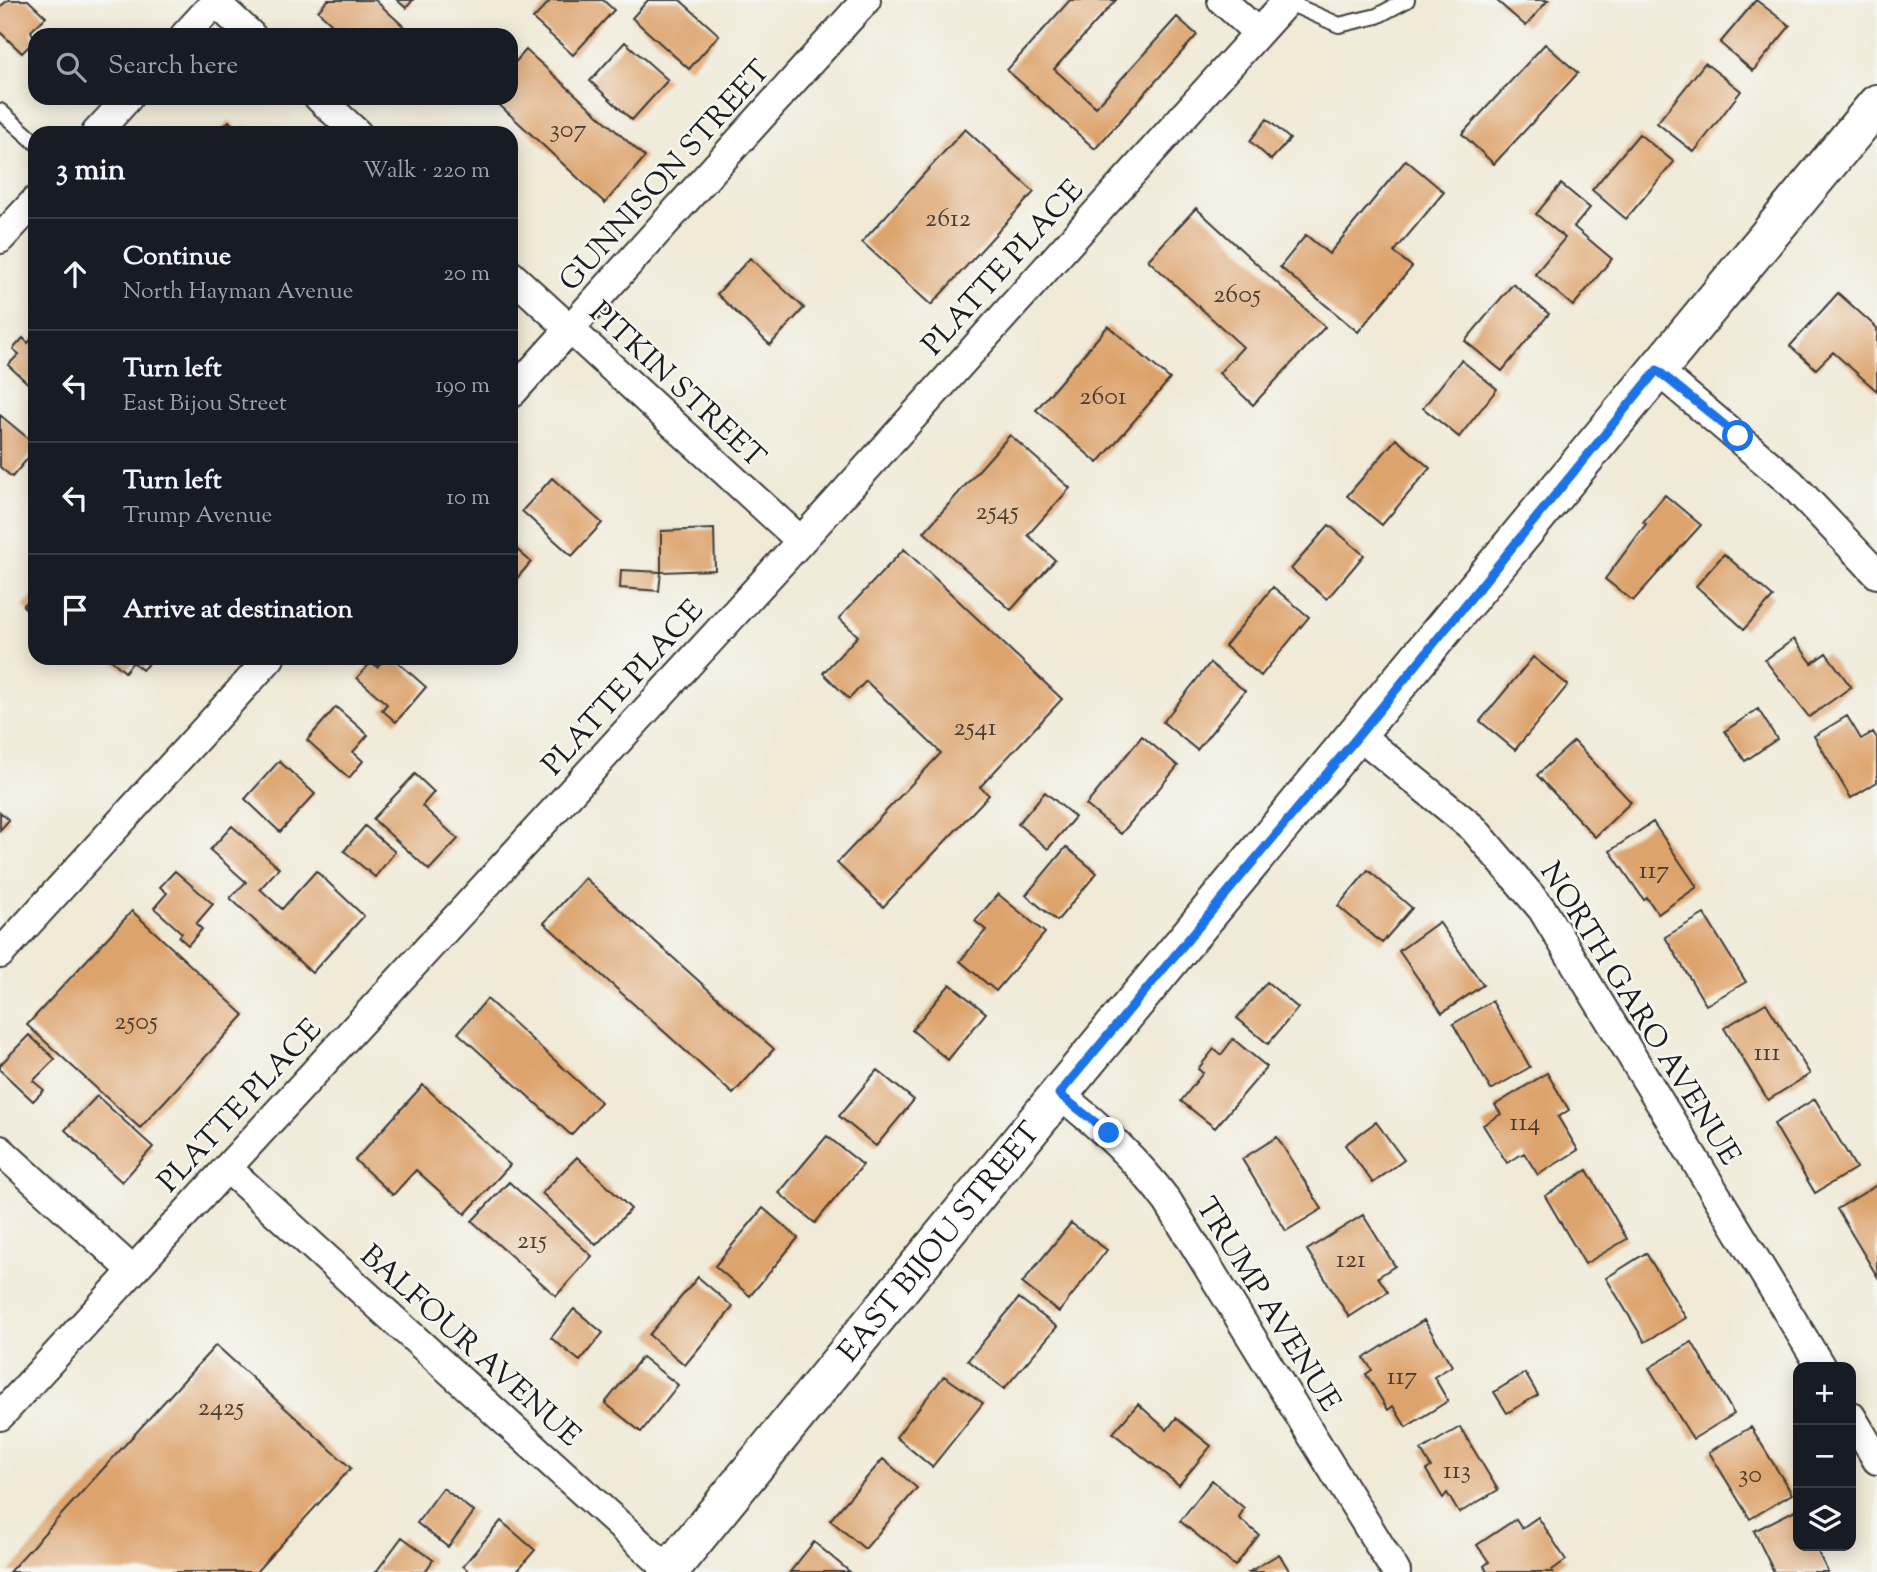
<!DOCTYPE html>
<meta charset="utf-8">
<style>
body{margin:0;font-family:"Sorts Mill Goudy",serif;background:#242831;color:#f1f3f6}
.controls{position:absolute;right:21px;bottom:21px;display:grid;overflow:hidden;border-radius:14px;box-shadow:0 4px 18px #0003}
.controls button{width:63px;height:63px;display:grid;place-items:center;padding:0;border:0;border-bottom:2px solid #363941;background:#171b24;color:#f1f3f6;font:35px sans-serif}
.stop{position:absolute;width:21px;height:21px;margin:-16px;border:5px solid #1a73e8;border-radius:50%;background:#fff}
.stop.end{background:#1a73e8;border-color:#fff;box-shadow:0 2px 7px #0008}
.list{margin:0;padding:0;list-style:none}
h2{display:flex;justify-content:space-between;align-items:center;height:91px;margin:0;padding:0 28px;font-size:30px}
h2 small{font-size:23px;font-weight:400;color:#9ea1a6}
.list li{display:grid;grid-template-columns:46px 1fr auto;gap:21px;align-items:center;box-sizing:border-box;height:112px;padding:0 28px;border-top:2px solid #363941}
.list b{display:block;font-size:26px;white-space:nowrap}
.list p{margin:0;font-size:23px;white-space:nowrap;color:#9ea1a6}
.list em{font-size:23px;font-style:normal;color:#9ea1a6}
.icon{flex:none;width:38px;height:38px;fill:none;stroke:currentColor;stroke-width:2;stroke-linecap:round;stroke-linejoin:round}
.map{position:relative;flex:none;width:1877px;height:1572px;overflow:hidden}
.search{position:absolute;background:#171b24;box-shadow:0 4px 18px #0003;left:28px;top:28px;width:490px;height:77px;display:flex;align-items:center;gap:18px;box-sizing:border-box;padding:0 24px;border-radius:21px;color:#9ea1a6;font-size:26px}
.panel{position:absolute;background:#171b24;box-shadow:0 4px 18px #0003;left:28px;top:126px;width:490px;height:539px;border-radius:21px}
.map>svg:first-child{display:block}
</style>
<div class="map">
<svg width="1877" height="1572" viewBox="0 0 1877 1572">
<rect width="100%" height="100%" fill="#f6f6f2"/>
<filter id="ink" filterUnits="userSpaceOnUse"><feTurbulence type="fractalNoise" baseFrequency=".0143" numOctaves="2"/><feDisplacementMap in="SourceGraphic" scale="14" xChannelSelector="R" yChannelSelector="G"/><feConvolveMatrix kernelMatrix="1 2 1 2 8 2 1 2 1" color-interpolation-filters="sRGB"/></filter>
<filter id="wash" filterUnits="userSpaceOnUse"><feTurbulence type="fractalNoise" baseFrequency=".00686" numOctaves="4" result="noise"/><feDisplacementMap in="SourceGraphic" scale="28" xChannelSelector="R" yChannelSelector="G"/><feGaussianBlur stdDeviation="1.57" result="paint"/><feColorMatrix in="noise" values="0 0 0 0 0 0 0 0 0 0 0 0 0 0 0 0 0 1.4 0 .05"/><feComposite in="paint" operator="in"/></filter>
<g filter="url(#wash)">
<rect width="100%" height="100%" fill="#f0ead7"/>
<g id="blocks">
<!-- building -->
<path fill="#dda36c" d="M8 0H28L46 17 31 31 35 40 22 53 0 32V7Z
M328 0H375L413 35H344L318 11Z
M397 0H413L406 8Z
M551 0H603L614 10 573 55 533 19Z
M648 0H680L719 35 689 69 632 18Z
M1070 0H1116L1054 69 1096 107 1177 17 1197 35 1095 149 1007 70Z
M1496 0H1548L1526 26Z
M1756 0 1790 26 1753 71 1720 43Z
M625 42 668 80 632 120 590 81Z
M1545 44 1578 73 1494 164 1462 134Z
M526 50 645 157 605 203 492 98H511V67Z
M1705 63 1741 91 1694 152 1657 123Z
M1267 119 1290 139 1271 160 1250 141Z
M229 121 239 131 245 126 253 133H218Z
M965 129 1034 192 931 305 862 242Z
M1639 134 1674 162 1626 219 1592 190Z
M1406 160 1444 192 1394 252 1412 267 1358 332 1280 267 1306 235 1329 254Z
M1561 184 1590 208 1574 227 1612 259 1573 306 1535 274 1565 238 1536 214Z
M1196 208 1325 327 1253 405 1219 373 1243 347 1148 260Z
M750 258 804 308 770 345 717 294Z
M1513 284 1549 314 1502 371 1465 341Z
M1838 293 1877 328V391L1833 352 1816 369 1790 346Z
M1108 326 1170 379 1098 463 1036 410Z
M35 336V390L8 365 19 354 13 349 23 338 28 343Z
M1461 360 1497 389 1459 437 1423 408Z
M0 415 35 444V450L12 477 0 467Z
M1010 435 1070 488 1028 535 1055 560 1011 610 924 532Z
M1396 439 1430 468 1382 525 1347 496Z
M552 478 602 523 572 556 522 511Z
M1665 495 1701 525 1633 601 1605 579 1646 524 1643 522Z
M1329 525 1364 555 1327 599 1291 569Z
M714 529 715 570 661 572V531Z
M511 544 531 562 511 585Z
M904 549 1062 699 980 787 989 795 883 907 837 863 941 753 866 681 849 699 823 673 858 636 839 618Z
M1724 554 1773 597 1744 629 1696 586Z
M621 570 661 572 659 591 620 588Z
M1273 587 1309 617 1261 676 1225 646Z
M35 594V617L23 606Z
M1794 639 1812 663 1826 653 1851 687 1809 717 1765 660Z
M1533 657 1568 685 1515 750 1480 721Z
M109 658H147L151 661 142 670 133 662 125 672Z
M385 658H393L426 687 396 722 382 710 387 704 357 678 371 662 377 667Z
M1210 663 1245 691 1197 750 1163 722Z
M336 707 368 735 353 752 363 761 349 778 307 740Z
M1758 709 1777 739 1745 761 1725 731Z
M1847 716 1861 739 1873 732 1877 738V782L1851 798 1814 736Z
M1142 736 1178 766 1121 834 1086 805Z
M1574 741 1631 802 1595 837 1537 775Z
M279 761 315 794 280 832 245 799Z
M415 774 434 792 422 806 458 839 429 870 373 819Z
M1045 792 1075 817 1048 849 1018 824Z
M0 812 9 820 0 830Z
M1653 822 1697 887 1658 914 1647 898 1644 900 1610 851Z
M232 826 279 868 260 889 282 909 316 871 364 916 312 973 230 898 246 882 210 850Z
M365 826 395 852 375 877 344 851Z
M1066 847 1097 873 1057 921 1026 895Z
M1368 870 1412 908 1382 943 1338 906Z
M175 871 213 904 196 924 202 929 188 945 179 937 182 933 154 908 167 893 160 887Z
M585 878 774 1049 733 1094 544 923Z
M998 894 1045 933 996 991 960 961 986 930 975 921Z
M132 911 244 1015 140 1128 27 1025Z
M1704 914 1746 982 1706 1005 1665 937Z
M1439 922 1483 985 1442 1013 1399 951Z
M1267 982 1298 1008 1268 1044 1237 1018Z
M950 984 986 1013 948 1060 912 1030Z
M487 999 601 1102 571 1135 458 1033Z
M1492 1001 1530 1067 1491 1090 1453 1024Z
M1766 1003 1810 1074 1768 1100 1724 1028Z
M29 1035 55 1059 33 1081 44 1090 33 1101 0 1070V1065Z
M1233 1039 1267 1067 1215 1128 1181 1101 1203 1073 1198 1069 1214 1049 1221 1055Z
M877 1070 914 1100 876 1146 839 1116Z
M1547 1073 1569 1110 1558 1117 1578 1150 1538 1175 1524 1153 1507 1163 1483 1125 1501 1114 1495 1105Z
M423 1085 510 1165 465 1214 416 1170 393 1195 355 1160Z
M97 1096 153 1147 122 1182 65 1130Z
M1815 1099 1856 1168 1815 1193 1774 1124Z
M1376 1122 1404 1160 1373 1183 1345 1145Z
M827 1136 863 1165 815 1223 779 1193Z
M1277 1137 1322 1209 1286 1231 1242 1159Z
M577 1157 631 1209 596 1245 542 1193Z
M1587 1170 1627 1239 1585 1264 1545 1196Z
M509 1182 592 1256 556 1296 472 1221Z
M1877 1185V1276L1837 1209Z
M763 1208 798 1238 750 1296 715 1266Z
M1363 1215 1395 1266 1378 1277 1388 1292 1349 1317 1307 1250Z
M1071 1223 1107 1250 1059 1312 1022 1283Z
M1646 1253 1686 1318 1645 1342 1606 1278Z
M698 1277 733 1307 685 1365 649 1335Z
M1019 1298 1057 1327 1004 1389 968 1360Z
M574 1309 603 1333 580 1361 551 1338Z
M1424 1320 1452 1366 1434 1377 1448 1401 1406 1427 1393 1406 1388 1410 1366 1374 1372 1370 1364 1358Z
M1692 1342 1734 1414 1693 1439 1649 1368Z
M216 1345 351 1468 256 1572H9Z
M642 1357 678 1385 641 1432 605 1403Z
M1525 1373 1538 1395 1507 1413 1494 1392Z
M944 1376 983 1403 932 1467 896 1437Z
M1138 1404 1167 1430 1176 1418 1211 1446 1179 1485 1113 1433Z
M1460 1427 1498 1490 1459 1513 1447 1493 1443 1498 1426 1470 1431 1467 1421 1450Z
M1751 1427 1792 1494 1750 1519 1709 1452Z
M883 1459 917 1488 865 1549 830 1520Z
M1212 1480 1244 1508 1239 1518 1259 1535 1235 1566 1180 1521Z
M443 1488 474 1512 448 1547 417 1523Z
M1797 1509 1798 1546H1815L1828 1572H1774L1754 1531Z
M1538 1517 1566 1560 1552 1570 1553 1572H1487L1484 1566 1489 1562 1477 1545 1516 1519 1522 1528Z
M501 1521 535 1550 516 1572H470L463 1566Z
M402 1537 433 1560 425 1572H376Z
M814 1542 850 1572H790Z
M1279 1554 1290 1572H1249Z"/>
</g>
</g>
<g filter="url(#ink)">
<use href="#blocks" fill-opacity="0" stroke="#3c3b38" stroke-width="2"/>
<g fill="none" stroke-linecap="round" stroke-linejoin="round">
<!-- lane casing -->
<g stroke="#3c3b38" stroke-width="18">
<path id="lane" d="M1287 2 1339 25 1377 16 1407 0
M0 111 35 142"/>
</g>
<!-- street casing -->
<g stroke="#3c3b38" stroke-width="32">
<path id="street" d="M213 0 251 35
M1222 0 1258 33
M185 35 217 0
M319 98 357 133
M96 133 128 98
M0 239 35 201
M511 275 801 541
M1657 370 1791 483 1877 574
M511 394 866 0
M1359 735 1473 828 1542 909 1821 1367
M0 954 270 658
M1059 1094C1101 1127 1136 1159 1168 1202L1396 1572
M0 1150 132 1270
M227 1168 670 1571
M0 1416 801 541 1288 0
M1851 1416 1877 1460"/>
</g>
<!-- secondary casing -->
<g stroke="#3c3b38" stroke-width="42">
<g id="secondary">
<path id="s1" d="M668 1572 1059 1094 1877 104"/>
</g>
</g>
<!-- lane -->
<use href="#lane" stroke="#fff" stroke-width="14"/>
<!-- street -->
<use href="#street" stroke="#fff" stroke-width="28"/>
<!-- secondary -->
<use href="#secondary" stroke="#fff" stroke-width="38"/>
</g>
</g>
<g fill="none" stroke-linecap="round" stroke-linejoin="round" filter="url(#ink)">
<!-- route -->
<path stroke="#1a73e8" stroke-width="9" d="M1109 1133 1059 1094 1359 735 1657 370 1738 436"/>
</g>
<g text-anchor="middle" stroke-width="5" stroke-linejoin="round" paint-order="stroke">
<!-- number labels -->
<g font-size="26" fill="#4c3e30">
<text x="568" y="137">307</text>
<text x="948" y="226">2612</text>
<text x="1237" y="302">2605</text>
<text x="1103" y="404">2601</text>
<text x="997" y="519">2545</text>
<text x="975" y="735">2541</text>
<text x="1654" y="878">117</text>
<text x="136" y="1029">2505</text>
<text x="1767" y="1060">111</text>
<text x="1525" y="1130">114</text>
<text x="532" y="1248">215</text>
<text x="1351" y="1267">121</text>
<text x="1402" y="1384">117</text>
<text x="221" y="1415">2425</text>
<text x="1457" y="1478">113</text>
<text x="1750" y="1482">30</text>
</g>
<!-- street labels -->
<g font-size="30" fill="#1c1c1c" stroke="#f6f6f2">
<text transform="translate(664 175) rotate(-48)" y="10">GUNNISON STREET</text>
<text transform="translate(1002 267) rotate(-48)" y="10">PLATTE PLACE</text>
<text transform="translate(678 384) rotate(43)" y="10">PITKIN STREET</text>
<text transform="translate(622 687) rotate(-48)" y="10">PLATTE PLACE</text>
<text transform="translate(1641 1013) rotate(58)" y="10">NORTH GARO AVENUE</text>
<text transform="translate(239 1105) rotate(-47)" y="10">PLATTE PLACE</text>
<text dy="10" stroke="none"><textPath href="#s1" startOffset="427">EAST BIJOU STREET</textPath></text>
<text transform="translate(1269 1304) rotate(58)" y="10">TRUMP AVENUE</text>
<text transform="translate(471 1345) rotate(42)" y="10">BALFOUR AVENUE</text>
</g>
</g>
</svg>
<div class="controls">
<button>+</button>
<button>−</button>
<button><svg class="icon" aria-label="layers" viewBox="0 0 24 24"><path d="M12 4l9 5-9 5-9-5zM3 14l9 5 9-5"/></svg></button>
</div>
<div class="stop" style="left:1738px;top:436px"></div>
<div class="stop end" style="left:1109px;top:1133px"></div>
<div class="search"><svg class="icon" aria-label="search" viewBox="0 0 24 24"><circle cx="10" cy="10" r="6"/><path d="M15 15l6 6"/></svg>Search here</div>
<section class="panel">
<h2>3 min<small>Walk · 220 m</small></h2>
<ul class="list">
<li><svg class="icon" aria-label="ahead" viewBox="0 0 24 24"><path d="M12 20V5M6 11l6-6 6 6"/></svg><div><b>Continue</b><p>North Hayman Avenue</p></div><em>20 m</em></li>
<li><svg class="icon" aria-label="left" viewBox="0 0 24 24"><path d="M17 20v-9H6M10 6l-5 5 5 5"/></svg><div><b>Turn left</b><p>East Bijou Street</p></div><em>190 m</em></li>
<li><svg class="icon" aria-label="left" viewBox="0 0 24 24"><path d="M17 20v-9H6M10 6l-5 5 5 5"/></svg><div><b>Turn left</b><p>Trump Avenue</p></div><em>10 m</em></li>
<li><svg class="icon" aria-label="arrive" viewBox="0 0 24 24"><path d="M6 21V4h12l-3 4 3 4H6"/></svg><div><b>Arrive at destination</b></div></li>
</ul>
</section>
</div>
